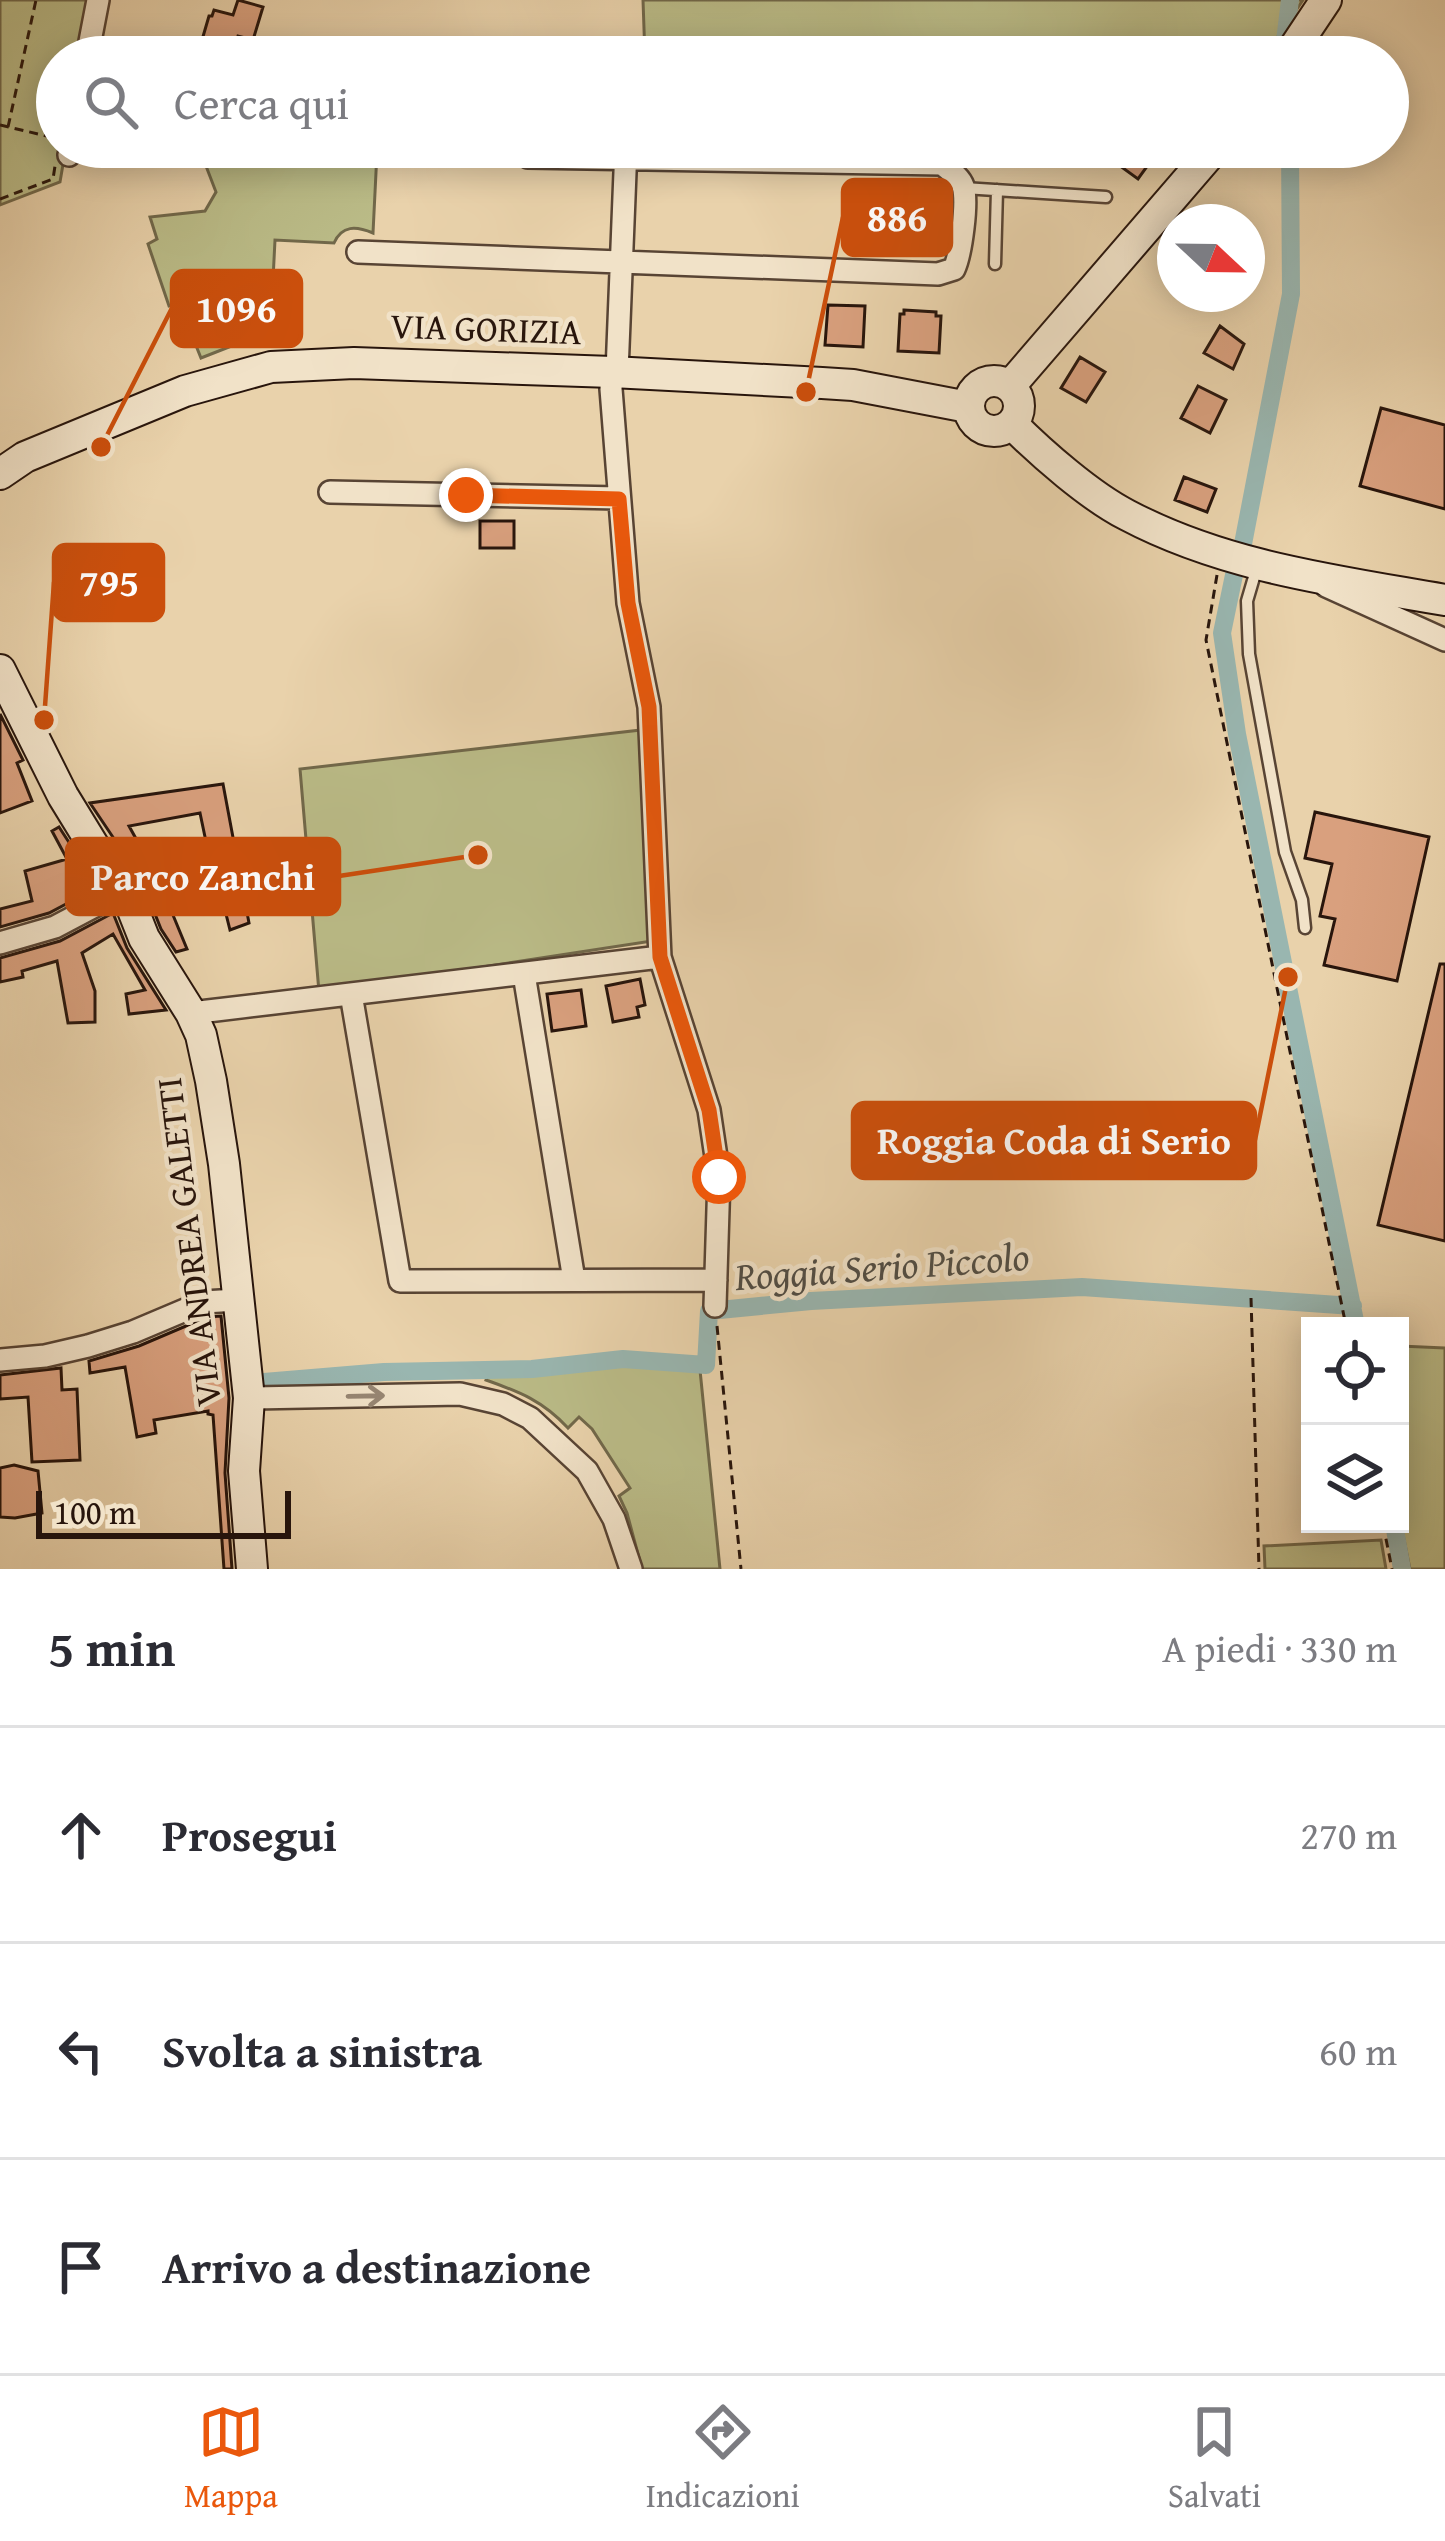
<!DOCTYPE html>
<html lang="it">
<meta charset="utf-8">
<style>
body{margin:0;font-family:"Gentium Book Plus",serif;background:#f2f2f3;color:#2b2b33}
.controls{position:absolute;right:36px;bottom:36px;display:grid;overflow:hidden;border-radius:0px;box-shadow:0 6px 30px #0003}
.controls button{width:108px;height:108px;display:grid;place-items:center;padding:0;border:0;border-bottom:3px solid #e1e1e2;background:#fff;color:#2b2b33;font:60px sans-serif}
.compass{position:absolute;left:1157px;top:204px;width:108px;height:108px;border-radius:50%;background:#fff;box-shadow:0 6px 30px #0003;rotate:112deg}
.scale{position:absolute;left:36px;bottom:30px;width:255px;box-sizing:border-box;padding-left:12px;border:6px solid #28150c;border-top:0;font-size:33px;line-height:42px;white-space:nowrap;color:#28150c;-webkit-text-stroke:9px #f1e2c8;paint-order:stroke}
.stop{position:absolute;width:36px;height:36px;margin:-27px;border:9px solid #ea580c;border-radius:50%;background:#fff}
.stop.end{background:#ea580c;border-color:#fff;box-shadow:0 3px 12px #0008}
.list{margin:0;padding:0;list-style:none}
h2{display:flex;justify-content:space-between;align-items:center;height:156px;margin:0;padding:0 48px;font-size:51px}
h2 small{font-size:39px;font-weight:400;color:#7c7c81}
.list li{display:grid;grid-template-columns:78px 1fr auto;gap:36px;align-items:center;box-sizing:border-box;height:216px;padding:0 48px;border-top:3px solid #e1e1e2}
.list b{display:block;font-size:45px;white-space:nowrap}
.list em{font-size:39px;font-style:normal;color:#7c7c81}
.icon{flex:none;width:66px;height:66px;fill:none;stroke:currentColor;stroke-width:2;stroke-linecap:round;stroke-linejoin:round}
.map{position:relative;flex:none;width:1445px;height:1569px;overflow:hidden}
.search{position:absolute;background:#fff;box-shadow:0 6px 30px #0003;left:36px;right:36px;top:36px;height:132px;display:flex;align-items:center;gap:30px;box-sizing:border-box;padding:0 42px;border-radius:66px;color:#7c7c81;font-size:45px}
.sheet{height:804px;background:#fff}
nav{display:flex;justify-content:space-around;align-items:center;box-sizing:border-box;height:168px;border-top:3px solid #e1e1e2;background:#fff;font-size:33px;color:#7c7c81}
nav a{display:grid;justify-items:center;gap:6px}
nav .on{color:#ea580c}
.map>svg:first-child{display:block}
</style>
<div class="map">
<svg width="1445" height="1569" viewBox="0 0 1445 1569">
<rect width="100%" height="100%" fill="#e9d2ab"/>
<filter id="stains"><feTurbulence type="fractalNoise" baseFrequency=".00167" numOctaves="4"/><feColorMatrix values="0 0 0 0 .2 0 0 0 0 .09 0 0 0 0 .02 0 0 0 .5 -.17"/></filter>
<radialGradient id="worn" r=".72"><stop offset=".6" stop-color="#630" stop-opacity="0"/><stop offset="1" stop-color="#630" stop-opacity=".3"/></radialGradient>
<!-- green -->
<path fill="#babb87" stroke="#71684a" stroke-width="3" d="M0 0H92L82 57H57V147H66L60 182 0 205Z
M643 0H1303L1264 57H645Z
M329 149 377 152 373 233C356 226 342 225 334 243L275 240 270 339 234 345 201 358 179 303 169 306 148 244 157 239 150 217 205 211 216 192 201 153Z
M641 730 652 941 319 992 300 769Z
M1400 1346 1445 1348V1569H1410L1400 1520Z
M620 1364 700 1370 720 1569H642L627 1513 619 1496 630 1488 592 1429 579 1417 568 1428C543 1401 520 1392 486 1380L488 1375H534Z
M1381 1540 1386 1569H1265L1264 1546Z"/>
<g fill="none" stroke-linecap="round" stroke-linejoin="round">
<!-- canal -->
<path stroke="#99b6b0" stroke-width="18" d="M1283 57 1290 0
M1243 544 1291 294 1290 147
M1234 575 1222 633 1237 734 1356 1326
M252 1383 384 1372 532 1369 623 1359 706 1365 709 1311 811 1301 1082 1287 1353 1306
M1394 1524 1402 1569"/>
</g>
<!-- building -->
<path fill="#d9a07e" stroke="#28150c" stroke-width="3" d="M238 0 263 7 253 40 238 36 236 43 232 42 230 48 202 40 209 16H212L214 10 233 15Z
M1128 147H1161L1138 179 1116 163Z
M828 305 865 306 863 347 825 345Z
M904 310 936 312V316H941L939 353 898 351 900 314H904Z
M1220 326 1244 344 1233 369 1204 353Z
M1080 357 1105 372 1086 402 1061 388Z
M1198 386 1226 400 1210 433 1181 418Z
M1381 408 1445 425V509L1360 486Z
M1184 477 1216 489 1207 512 1175 500Z
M480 521H514V548H480Z
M0 714 23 760 17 763 32 801 0 813Z
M223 784 249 923 230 930 221 894 187 900 178 868 209 856 200 813 129 826 171 902 168 903 187 949 176 952 161 929 141 879 90 803Z
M1315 812 1429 837 1397 981 1324 965 1335 919 1320 916 1332 864 1305 858Z
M59 827 98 887 49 913 0 927V909L32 901 25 871 67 859 52 831Z
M113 913 127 948 166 1010 129 1014 126 994 145 990 113 934 82 953 95 991V1022L68 1023 57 961 22 971 23 977 0 982V958L60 941Z
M1440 964H1445V1241L1378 1225Z
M640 979 645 1005 637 1007 639 1017 613 1022 606 986Z
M581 990 586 1026 552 1031 547 994Z
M221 1316 229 1398 225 1473 232 1569H224L213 1415 208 1414V1411L154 1420 156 1433 137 1437 125 1367 90 1373 89 1361 139 1346 207 1317Z
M61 1368 62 1390 77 1389 80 1460 32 1462 28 1397 0 1399V1375Z
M14 1465 38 1471 42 1513 15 1518 0 1517V1468Z"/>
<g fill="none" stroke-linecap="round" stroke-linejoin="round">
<!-- lane casing -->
<g stroke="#584434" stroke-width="15">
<path id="lane" d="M964 188 1106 197
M995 264 997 190
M1257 567 1247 601 1249 654 1285 852 1302 900 1305 928"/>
</g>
<!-- street casing -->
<g stroke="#584434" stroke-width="26">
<path id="street" d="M87 57 98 0
M69 155 71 147
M358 252 938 274 954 269C961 254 968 202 963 186 960 177 949 170 942 164L528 157
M612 372 611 389 628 603 649 707 660 957 709 1110 719 1177 715 1306
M617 372 626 147
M330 492 619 498
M1326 586 1445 640
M0 943 55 927 125 890
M524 974 574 1280
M351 994 400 1281 716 1280
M191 1013 660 957
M0 1360 45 1356 88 1346 133 1332 204 1302 237 1300
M249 1398 460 1394 503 1404 530 1418 587 1471 614 1519 631 1569"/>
</g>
<!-- secondary casing -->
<g stroke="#28150c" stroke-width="34">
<path id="secondary" d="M1288 57 1326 0
M969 406a25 25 0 1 1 50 0a25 25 0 1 1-50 0Z
M1010 386 1216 147
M1012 424C1042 454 1090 496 1127 515 1225 567 1337 581 1445 600
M0 474 25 457 185 391 271 367 354 363 612 372 822 383 853 385 968 407
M0 670 63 796 101 858 125 890 144 938 191 1013 201 1035 211 1081 224 1164 249 1398 244 1471 252 1569"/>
</g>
<!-- path -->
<path stroke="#28150c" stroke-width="3" stroke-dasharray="9 6" stroke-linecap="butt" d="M0 125 55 138
M8 127 36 0
M0 199 53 179 55 166
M966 383 991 374
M1217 575 1206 640 1346 1326
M1251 1298 1259 1569
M717 1326 741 1569
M1383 1524 1392 1569"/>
<!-- lane -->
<use href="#lane" stroke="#f1e2c8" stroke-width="10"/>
<!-- street -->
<use href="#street" stroke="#f1e2c8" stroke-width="21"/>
<!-- secondary -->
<use href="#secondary" stroke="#f1e2c8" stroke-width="30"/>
</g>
<!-- one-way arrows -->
<defs><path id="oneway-shaft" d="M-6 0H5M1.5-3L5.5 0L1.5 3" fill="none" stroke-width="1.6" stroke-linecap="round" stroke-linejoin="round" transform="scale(3)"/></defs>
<use stroke="#978673" href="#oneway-shaft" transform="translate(366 1396) rotate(-1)"/>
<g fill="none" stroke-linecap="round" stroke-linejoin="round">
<!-- route -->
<path stroke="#ea580c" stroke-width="15" d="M466 495 619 499 628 603 649 707 660 957 709 1110 719 1177"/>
</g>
<g text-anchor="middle" stroke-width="9" stroke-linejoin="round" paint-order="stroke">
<!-- street labels -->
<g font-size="36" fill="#28150c" stroke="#f1e2c8">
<text transform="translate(486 328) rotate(2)" y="13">VIA GORIZIA</text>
<text transform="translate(188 1242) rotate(-97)" y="13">VIA ANDREA GALETTI</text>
</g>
<!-- water labels -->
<g font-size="39" font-style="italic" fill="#504d45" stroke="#f1e2c8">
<text transform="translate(882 1266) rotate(-4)" y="14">Roggia Serio Piccolo</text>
</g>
</g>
<!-- callouts -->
<path fill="none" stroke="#cb4f0c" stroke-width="4.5" d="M806 392L843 217M101 447L172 308M44 720L54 582M478 855L339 876M1288 977L1255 1140"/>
<g fill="#cb4f0c" stroke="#f1e2c8" stroke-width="4.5">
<circle cx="806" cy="392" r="12"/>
<circle cx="101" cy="447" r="12"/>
<circle cx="44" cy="720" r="12"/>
<circle cx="478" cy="855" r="12"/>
<circle cx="1288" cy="977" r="12"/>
</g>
<g fill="#cb4f0c" stroke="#cb4f0c" stroke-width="4.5">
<rect x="843" y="180" width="108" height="75" rx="12"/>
<rect x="172" y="271" width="129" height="75" rx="12"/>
<rect x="54" y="545" width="109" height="75" rx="12"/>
<rect x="67" y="839" width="272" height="75" rx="12"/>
<rect x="853" y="1103" width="402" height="75" rx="12"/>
</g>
<g font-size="39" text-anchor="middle" font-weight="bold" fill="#fff">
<text x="897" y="231">886</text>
<text x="236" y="322">1096</text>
<text x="109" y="596">795</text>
<text x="203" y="890">Parco Zanchi</text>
<text x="1054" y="1154">Roggia Coda di Serio</text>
</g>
<rect width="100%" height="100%" filter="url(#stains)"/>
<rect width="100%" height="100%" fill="url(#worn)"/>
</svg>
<div class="controls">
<button><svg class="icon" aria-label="locate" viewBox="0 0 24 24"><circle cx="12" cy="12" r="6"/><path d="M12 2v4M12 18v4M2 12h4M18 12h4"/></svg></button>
<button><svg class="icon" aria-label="layers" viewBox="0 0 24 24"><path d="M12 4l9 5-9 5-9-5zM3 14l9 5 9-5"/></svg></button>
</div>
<svg class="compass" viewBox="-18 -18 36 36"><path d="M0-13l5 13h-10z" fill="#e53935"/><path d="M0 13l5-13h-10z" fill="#7c7c81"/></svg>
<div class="scale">100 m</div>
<div class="stop" style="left:719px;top:1177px"></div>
<div class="stop end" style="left:466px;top:495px"></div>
<div class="search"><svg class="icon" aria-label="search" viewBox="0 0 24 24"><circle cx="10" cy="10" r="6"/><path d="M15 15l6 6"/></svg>Cerca qui</div>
</div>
<section class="sheet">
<h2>5 min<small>A piedi · 330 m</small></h2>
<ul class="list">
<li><svg class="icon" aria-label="ahead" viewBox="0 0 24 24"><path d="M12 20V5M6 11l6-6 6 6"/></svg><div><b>Prosegui</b></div><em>270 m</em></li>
<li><svg class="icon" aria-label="left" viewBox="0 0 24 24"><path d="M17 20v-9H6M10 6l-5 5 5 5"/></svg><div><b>Svolta a sinistra</b></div><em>60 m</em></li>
<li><svg class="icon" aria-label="arrive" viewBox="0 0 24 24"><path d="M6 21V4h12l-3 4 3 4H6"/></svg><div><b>Arrivo a destinazione</b></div></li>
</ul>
</section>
<nav>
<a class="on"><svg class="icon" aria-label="map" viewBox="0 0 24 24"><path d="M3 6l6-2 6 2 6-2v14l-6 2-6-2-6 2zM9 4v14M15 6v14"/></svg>Mappa</a>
<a><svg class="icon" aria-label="directions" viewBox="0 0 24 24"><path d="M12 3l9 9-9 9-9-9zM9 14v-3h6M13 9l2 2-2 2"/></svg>Indicazioni</a>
<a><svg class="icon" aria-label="saved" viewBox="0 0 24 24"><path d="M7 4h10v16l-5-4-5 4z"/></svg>Salvati</a>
</nav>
